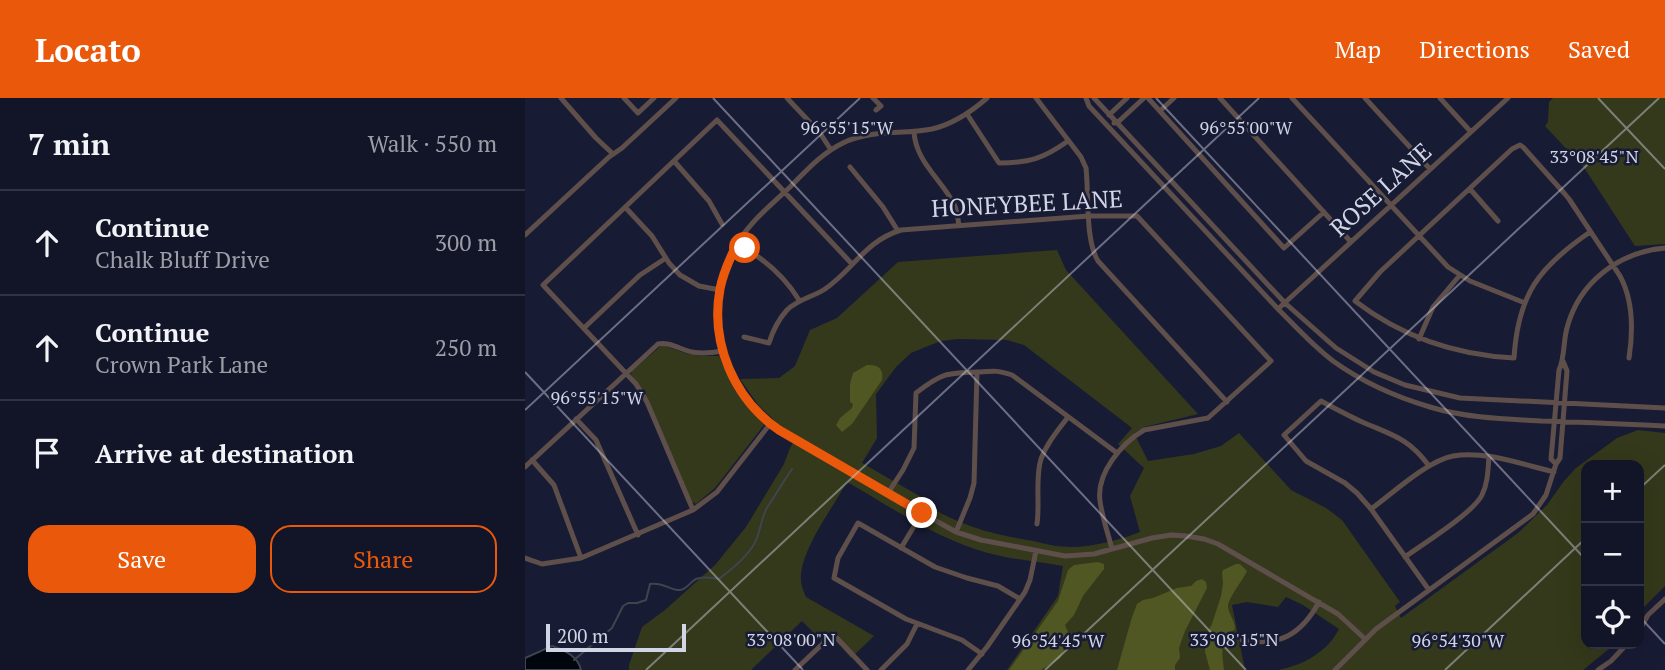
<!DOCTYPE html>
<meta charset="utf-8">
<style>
body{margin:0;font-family:"PT Serif",serif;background:#1b1d2f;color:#f1f3f6}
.controls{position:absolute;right:21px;bottom:21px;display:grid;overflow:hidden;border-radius:14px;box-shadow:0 7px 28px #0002}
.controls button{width:63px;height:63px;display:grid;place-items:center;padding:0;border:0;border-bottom:2px solid #313344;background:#121427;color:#f1f3f6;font:35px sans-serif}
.scale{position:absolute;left:21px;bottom:18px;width:140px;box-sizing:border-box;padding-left:7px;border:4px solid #d2d5e6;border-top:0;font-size:19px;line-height:24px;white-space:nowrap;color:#d2d5e6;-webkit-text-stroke:5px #181b34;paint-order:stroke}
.stop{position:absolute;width:21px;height:21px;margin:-16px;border:5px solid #ea580c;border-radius:50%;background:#fff}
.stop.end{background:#ea580c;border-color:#fff;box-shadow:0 2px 7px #0008}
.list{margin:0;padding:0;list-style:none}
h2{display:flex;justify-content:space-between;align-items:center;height:91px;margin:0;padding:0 28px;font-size:30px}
h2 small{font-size:23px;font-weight:400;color:#9c9ea7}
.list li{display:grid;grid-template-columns:46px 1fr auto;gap:21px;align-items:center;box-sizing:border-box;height:105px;padding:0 28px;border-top:2px solid #313344}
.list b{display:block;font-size:26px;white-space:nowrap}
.list p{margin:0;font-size:23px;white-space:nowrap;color:#9c9ea7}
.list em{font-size:23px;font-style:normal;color:#9c9ea7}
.actions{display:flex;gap:14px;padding:21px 28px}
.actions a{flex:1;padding:16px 0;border:2px solid #ea580c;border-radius:21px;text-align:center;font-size:24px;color:#ea580c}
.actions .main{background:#ea580c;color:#fff}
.icon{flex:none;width:38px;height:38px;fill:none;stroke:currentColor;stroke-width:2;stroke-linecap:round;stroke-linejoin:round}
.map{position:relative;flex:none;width:1140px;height:572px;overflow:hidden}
header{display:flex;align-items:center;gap:42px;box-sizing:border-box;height:98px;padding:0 35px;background:#ea580c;color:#fff}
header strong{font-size:33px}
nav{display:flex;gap:38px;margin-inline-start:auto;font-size:24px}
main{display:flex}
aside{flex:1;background:#121427}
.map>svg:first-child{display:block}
</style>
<header>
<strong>Locato</strong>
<nav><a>Map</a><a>Directions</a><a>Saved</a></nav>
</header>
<main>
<aside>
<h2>7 min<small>Walk · 550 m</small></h2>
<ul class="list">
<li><svg class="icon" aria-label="ahead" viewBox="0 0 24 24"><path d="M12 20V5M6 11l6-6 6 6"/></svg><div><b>Continue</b><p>Chalk Bluff Drive</p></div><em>300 m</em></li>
<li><svg class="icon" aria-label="ahead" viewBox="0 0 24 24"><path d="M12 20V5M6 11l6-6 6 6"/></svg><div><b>Continue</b><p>Crown Park Lane</p></div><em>250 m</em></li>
<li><svg class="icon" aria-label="arrive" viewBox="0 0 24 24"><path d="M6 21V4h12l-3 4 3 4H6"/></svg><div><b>Arrive at destination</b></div></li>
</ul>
<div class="actions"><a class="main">Save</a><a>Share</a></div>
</aside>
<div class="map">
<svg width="1140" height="572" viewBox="0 0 1140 572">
<rect width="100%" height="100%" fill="#181b34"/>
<!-- green -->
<path fill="#35391b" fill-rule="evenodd" d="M1028 0H1140V146L1110 148 1060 71 1020 28 1023 24 1024 4Z
M532 152 541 172 673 316 619 329 609 335 623 363 669 356 696 348 714 335 766 392 801 410 817 422 875 504 870 508 876 520 993 435 1022 407 1039 383 1051 370 1092 340 1113 332 1140 335V488L1118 510 1114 518V367H1061V546H1090L1058 572H753C779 567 802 554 814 531L778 507 761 499 753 509 722 504 707 507 720 572H482L533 498 538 468C510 463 480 461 453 452 406 437 364 408 322 384 308 409 278 449 276 477 275 485 278 492 281 499L349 538 326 560 309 541 300 546 277 523 226 572H104V567L117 529 140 512 190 467 221 429 259 366 265 350 272 338 253 326 234 308 215 281 254 280 270 268 285 232 312 220 373 164ZM433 241 482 242 499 247 607 330 593 346 619 370 605 398 615 434C594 442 569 449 546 449 534 449 520 446 508 443 466 436 439 429 401 407L403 403 337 365 352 340 351 296 371 269 386 255 398 250 416 243Z
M137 247 163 256 175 258H194L211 294 239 327 190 390 171 406 166 403 125 305 106 276 107 273Z"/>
<!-- forest -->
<path fill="#505723" d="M342 267C353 266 359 271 357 282L327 326 317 334 311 327 315 320 327 310 328 306 325 304V286L328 275Z
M573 464 579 466V471L558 498 549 517 540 527 544 536 543 543 535 560 516 572H484L533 503 543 472 549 467Z
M711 466H715L722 473C718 482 703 500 703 509 704 517 710 522 710 531 694 543 697 554 699 572H685L680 554 681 537 687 526 696 498 698 485 697 475 698 472Z
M677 481 681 484 682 490 660 533 654 550 655 560 650 567V572H592L607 519 612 506 618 502 628 500 652 490 666 488 671 483Z"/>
<!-- water -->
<path fill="#00060e" stroke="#3f444f" stroke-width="2" d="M27 548C39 552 53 558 56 572H0V560Z"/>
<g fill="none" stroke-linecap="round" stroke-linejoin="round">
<!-- stream -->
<path stroke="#3f444f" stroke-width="2" d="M49 562 87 530 98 508 103 505H112L121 502 125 486C136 484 142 490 152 492 161 493 165 484 171 481 178 478 187 480 194 481 208 470 226 456 232 440 236 429 237 417 243 408 252 395 258 384 267 371"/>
<!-- minor -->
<path stroke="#5e4f4b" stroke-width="5" d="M36 0 71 40 88 56
M99 0 113 15 129 0
M262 0 295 35 306 52
M348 0 356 8 351 12
M462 0C446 14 428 26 407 31 377 37 346 31 318 45 297 55 281 73 265 89 247 106 227 122 214 143 175 207 193 290 254 332L413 424 431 434 456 442 540 458 569 456 627 440 646 437 661 438 679 441 693 446 813 516 840 541
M511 0 556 59 561 70C564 96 560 142 573 163L702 304
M561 0 564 8 753 211C771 229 788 248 808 263 836 283 871 299 905 309 941 320 979 321 1016 323 1058 324 1099 326 1140 328
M569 0 760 205 811 250 849 274 880 287 935 300 1140 310
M623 0 759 150 799 114
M695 0 826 144
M767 0 923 169 945 183 1000 205
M840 0 905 71
M915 0 946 34
M635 13 649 0
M442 16 474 65C505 65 519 60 543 43
M584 17 602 0
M589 25H592L619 0
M389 33C390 63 416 81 429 106 432 112 433 121 434 128
M149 63 184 103 197 126
M325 69 358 109 373 133
M945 91 973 123
M100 109 127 138 144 165 155 177 174 188 195 192
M1065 134C1014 169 993 196 989 260 931 257 877 239 830 203L855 174 987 51 995 47 998 49 1039 95 1044 101 1095 178C1108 202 1108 234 1104 260
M0 137 84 59 97 50 151 0
M212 146C237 159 259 178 274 202
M753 211 983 0
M59 230 115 177 141 160
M219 239 244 245C248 232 253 222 262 212 273 201 288 199 300 191 328 172 340 143 376 132L564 118H612L746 263 683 320 619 332C597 345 571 375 575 403 577 419 583 435 587 451
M894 241 908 209 935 177
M51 321 71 342 113 437
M7 362 29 387 56 460
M1031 366 1026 361 1034 272C1040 259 1038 244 1042 230 1054 184 1094 154 1140 150
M0 369 133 246C144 243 156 252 167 254 177 256 187 255 197 253
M363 395 378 372 389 350 391 295C417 275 421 275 453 274 469 273 472 272 487 277L592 355
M846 411C868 395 902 363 928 358 959 352 999 367 1029 374
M168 412 122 304 111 286 18 187 192 22 327 166
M512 426C515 405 510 379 516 361 522 345 533 332 543 319
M431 434 445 400 449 385 452 274
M376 450 397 415
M880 459C898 446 948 415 957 397 963 385 963 371 964 358
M0 460 17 466 56 460 168 412 192 394 245 326
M904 492 846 411 832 395 820 385 781 363 759 337 796 303C809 310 822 317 835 323 866 337 883 339 904 368
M1114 533 1123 517 1140 501
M717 542C754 549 776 537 794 504
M457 556 437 542 381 521 309 480 313 460 333 425 410 469 442 480 473 488 495 501
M270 572 308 536 342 572
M356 572 382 546 392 526
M443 572 462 549 500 494 505 482 511 453
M810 572 851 531 1008 416 1021 397 1031 366 1035 360 1042 273 1038 263
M1073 572 1086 563 1102 546"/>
</g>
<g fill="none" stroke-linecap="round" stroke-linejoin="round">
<!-- route -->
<path stroke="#ea580c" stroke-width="9" d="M220 150 212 146C205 160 198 175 195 191 185 245 209 301 254 332L397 415"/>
</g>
<!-- ticks -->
<path fill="none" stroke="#d2d5e6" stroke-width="2" stroke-opacity="0.45" d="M188 0 721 572M631 0 1061 462M1073 0 1140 71M0 274 278 572M0 312 335 0M1114 391 1140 367M1114 518 1140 546M121 572 734 0M520 572 1134 0M920 572 1061 440"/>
<g text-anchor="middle" stroke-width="5" stroke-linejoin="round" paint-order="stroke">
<!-- street labels -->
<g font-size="24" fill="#d2d5e6" stroke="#181b34">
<text transform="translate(856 92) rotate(-42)" y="8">ROSE LANE</text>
<text transform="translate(502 106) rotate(-3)" y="8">HONEYBEE LANE</text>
</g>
</g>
<g font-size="18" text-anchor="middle" fill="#d2d5e6" stroke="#181b34" stroke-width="5" stroke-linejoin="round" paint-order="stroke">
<text x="322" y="36">96°55'15"W</text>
<text x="721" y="36">96°55'00"W</text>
<text x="1069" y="65">33°08'45"N</text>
<text x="72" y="306">96°55'15"W</text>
<text x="266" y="548">33°08'00"N</text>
<text x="709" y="548">33°08'15"N</text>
<text x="533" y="549">96°54'45"W</text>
<text x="933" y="549">96°54'30"W</text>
</g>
</svg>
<div class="controls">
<button>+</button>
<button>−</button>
<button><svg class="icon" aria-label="locate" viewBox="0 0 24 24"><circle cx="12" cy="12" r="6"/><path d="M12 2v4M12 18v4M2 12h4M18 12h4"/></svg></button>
</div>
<div class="scale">200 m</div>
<div class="stop" style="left:220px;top:150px"></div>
<div class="stop end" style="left:397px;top:415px"></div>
</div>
</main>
